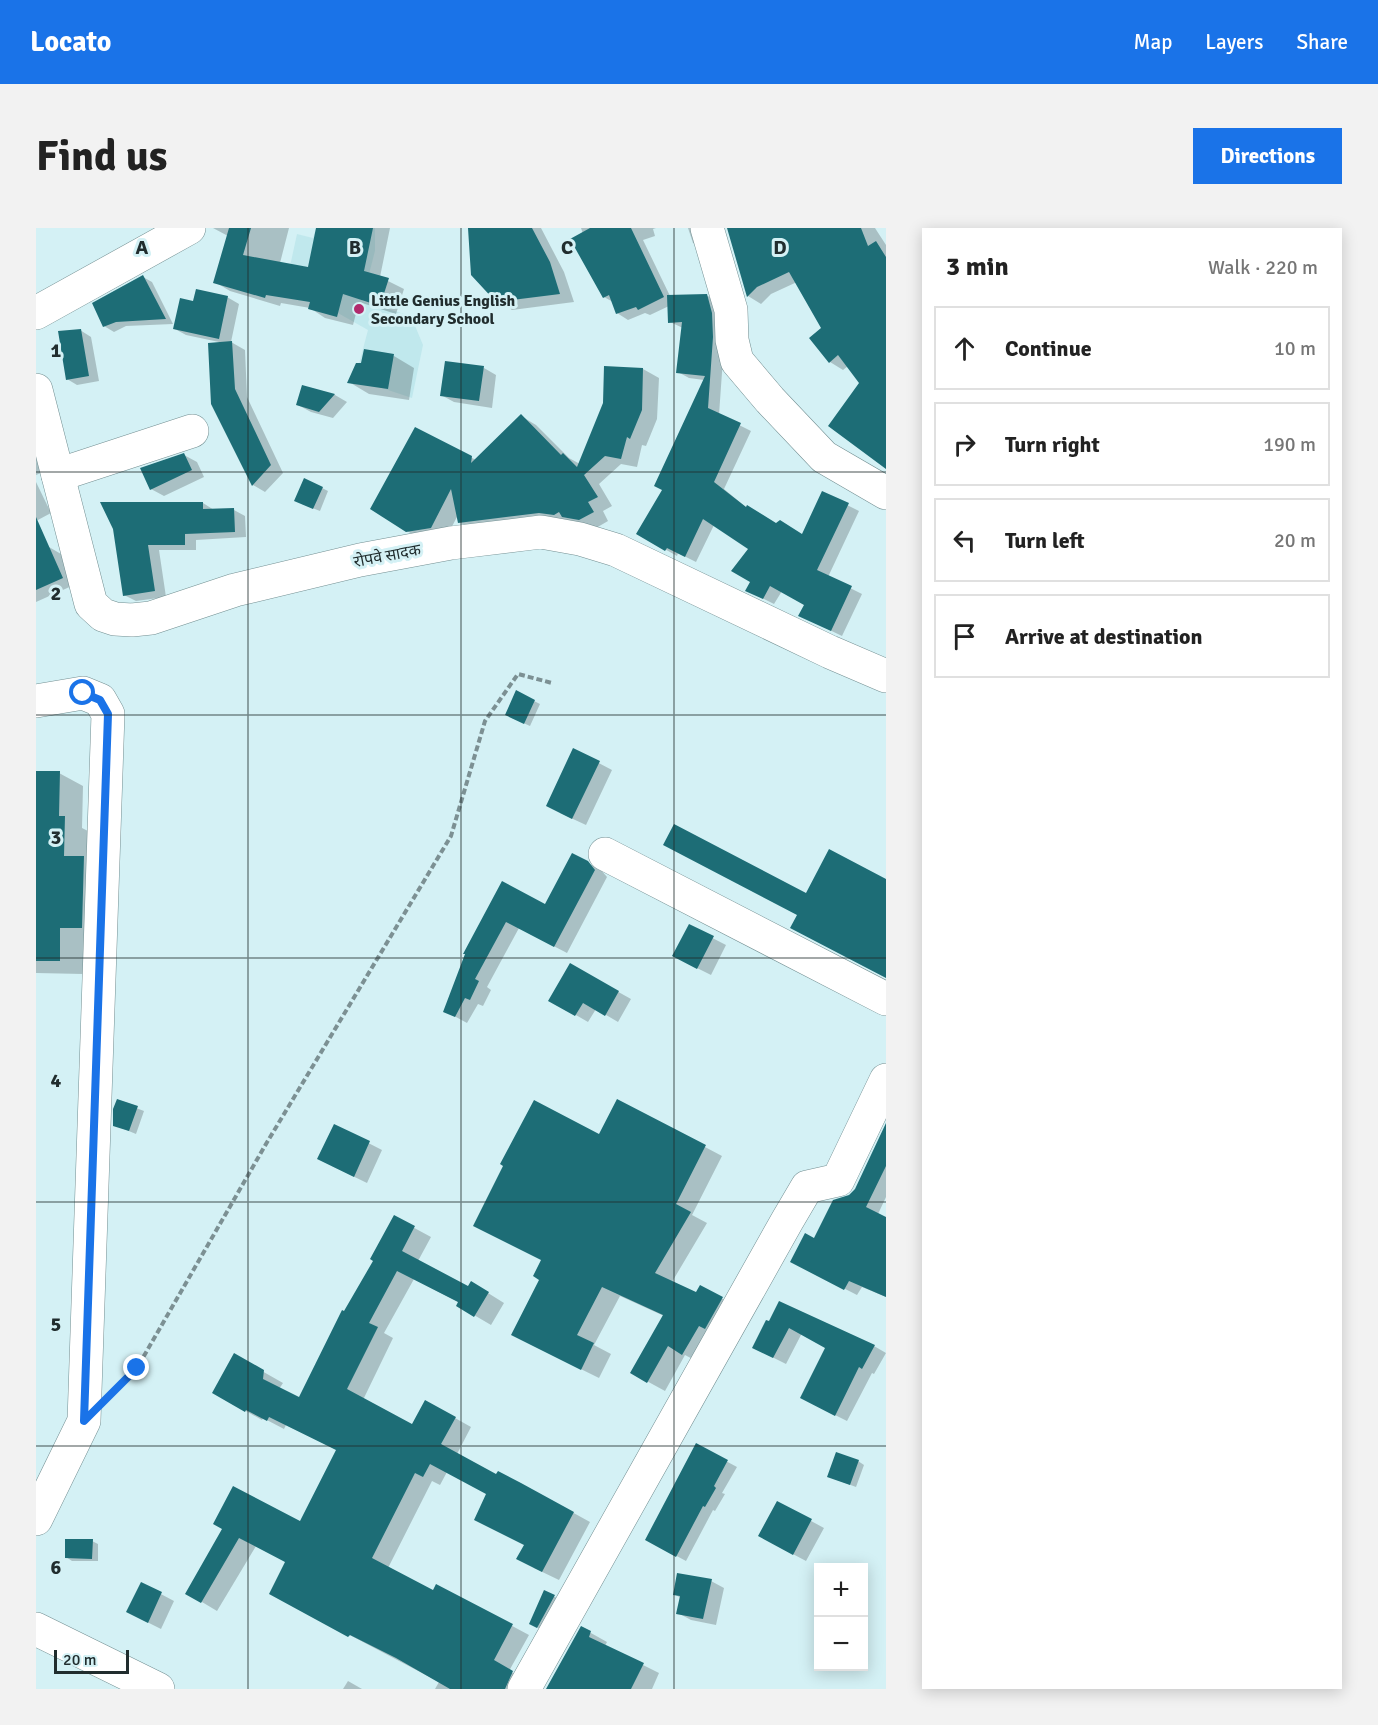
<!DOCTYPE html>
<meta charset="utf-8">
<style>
body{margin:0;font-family:Signika,"Noto Sans Devanagari",sans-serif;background:#f2f2f2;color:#222}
.controls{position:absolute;right:18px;bottom:18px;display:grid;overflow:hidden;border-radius:0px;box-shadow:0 3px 15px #0003}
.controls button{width:54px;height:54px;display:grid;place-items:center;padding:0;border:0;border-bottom:2px solid #e0e0e0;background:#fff;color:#222;font:30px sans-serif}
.scale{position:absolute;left:18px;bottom:15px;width:75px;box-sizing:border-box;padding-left:6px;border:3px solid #212d2e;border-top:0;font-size:16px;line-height:21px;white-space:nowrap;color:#212d2e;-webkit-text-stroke:4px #d4f1f5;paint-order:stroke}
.stop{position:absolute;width:18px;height:18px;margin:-14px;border:4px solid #1a73e8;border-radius:50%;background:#fff}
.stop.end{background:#1a73e8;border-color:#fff;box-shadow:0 2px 6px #0008}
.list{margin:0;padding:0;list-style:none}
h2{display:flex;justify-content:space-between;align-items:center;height:78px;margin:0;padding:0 24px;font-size:26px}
h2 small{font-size:20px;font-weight:400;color:#767676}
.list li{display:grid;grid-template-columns:39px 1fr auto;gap:18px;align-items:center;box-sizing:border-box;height:84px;margin:0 12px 12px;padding:0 12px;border:2px solid #e0e0e0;border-radius:0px}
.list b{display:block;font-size:22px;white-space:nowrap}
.list em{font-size:20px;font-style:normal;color:#767676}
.icon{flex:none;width:33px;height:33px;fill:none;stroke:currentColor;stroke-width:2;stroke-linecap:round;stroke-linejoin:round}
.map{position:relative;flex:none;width:850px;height:1461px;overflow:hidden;border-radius:0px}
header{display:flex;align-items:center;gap:36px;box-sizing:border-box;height:84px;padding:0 30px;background:#1a73e8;color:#fff}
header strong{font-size:28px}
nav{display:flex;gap:33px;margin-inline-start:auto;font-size:21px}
.intro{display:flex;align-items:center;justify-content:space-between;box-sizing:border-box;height:144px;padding:0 36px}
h1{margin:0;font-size:42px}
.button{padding:15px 27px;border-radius:0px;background:#1a73e8;color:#fff;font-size:21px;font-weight:700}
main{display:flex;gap:36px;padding:0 36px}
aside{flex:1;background:#fff;border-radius:0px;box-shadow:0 3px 15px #0003}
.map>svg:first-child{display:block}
</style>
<header>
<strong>Locato</strong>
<nav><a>Map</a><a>Layers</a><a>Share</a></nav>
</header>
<div class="intro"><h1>Find us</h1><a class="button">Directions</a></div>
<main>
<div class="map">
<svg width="850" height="1461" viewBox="0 0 850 1461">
<rect width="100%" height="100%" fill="#d4f1f5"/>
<!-- built -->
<path fill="#c0e8ed" d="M280 0H339V23L326 73 375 88 387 117 376 170 319 151 332 102 277 71 248 66 261 6 277 10Z"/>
<!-- shadow -->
<path fill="#0003" d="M177 0H253L244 35 273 41 281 0H354L344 49 368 61 360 86 323 74 317 97 289 90 274 80 245 75 244 78 194 63 179 54 192 8Z
M433 0H505L528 44 538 74 476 82 461 73Z
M545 0H620L617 1 619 8 607 12 634 68 670 67 682 74 688 116 683 187 715 203 688 261 711 280 740 297 767 308 787 265 823 283 792 349 826 366 806 408 775 393 770 377 746 363 738 376 722 368 716 353 715 320 678 297 660 334 642 325 641 328 602 306 628 262 668 152 653 150 642 144 647 100 634 94 633 78 614 87 609 85 592 92 581 85 577 74 568 69Z
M652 0H668V21L657 15Z
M692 0H839L850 17V239L825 155 812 138 807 142 794 134 787 101 761 54 735 66 725 76 712 68Z
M107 49 116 54 137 96 90 98 78 104 68 98Z
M191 69 203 76 195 114 209 122 211 169 247 245 229 264 217 257 183 114 150 107 139 101 158 75Z
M44 102 55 109 63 153 41 157 31 151Z
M358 128 378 140 373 172 333 166 313 154Z
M448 140 460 147 456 180 418 174 405 167Z
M607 141 623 150 621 191 610 218 606 217 601 239 585 236 563 256 576 278 567 283 572 293 560 300 439 303 423 294 422 287 411 308 387 312 371 303 380 201 440 232 485 188 500 197 533 230 544 236Z
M267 159 299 167 311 174 297 190 275 184 262 177Z
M0 221 10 243 0 247Z
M148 227 161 234 168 249 128 268 115 261Z
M0 254 15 285 0 293Z
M286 260 292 263 284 283 266 276Z
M167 275 178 282H198L209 288 210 309 160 312V322H123L130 369 100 373 88 367 78 300Z
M13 319 25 326 38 357 0 374V324Z
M498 473 504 476 494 498 476 490Z
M538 522 576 542 550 597 524 585Z
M0 544 23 545 47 558 46 600 52 603 47 746 0 745Z
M552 635 565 642 571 649 531 725 483 700 451 759 455 762 447 778 442 776 431 795 409 783 467 655 510 678Z
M653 698 690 717 675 747 651 735Z
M534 737 595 771 582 794 560 781 552 794 514 772Z
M82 873 108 883 100 906 78 897Z
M582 873 686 928 656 987 671 995 636 1054 661 1066 665 1059 703 1080 664 1135 649 1127 629 1163 596 1145 628 1088 584 1068 558 1117 575 1126 563 1150 494 1116 507 1032 439 998 563 908Z
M850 897V969L842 986 850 991V1069L826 1059 821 1067 768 1040 779 1012 820 961Z
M299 898 346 922 331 955 296 938Z
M358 989 395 1009 382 1033 433 1060 452 1065 468 1075 455 1097 438 1087 424 1075 378 1051 348 1105 357 1110 327 1172 377 1198 419 1190 435 1199 421 1226 461 1248 485 1256 554 1294 523 1352 498 1340 489 1317 452 1266 411 1244 404 1257 396 1253 352 1340 398 1364 401 1358 493 1407 473 1443 492 1453 489 1461H399L403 1454 251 1374V1334L220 1318 181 1383 151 1365 188 1301 265 1295 301 1222 250 1197 248 1201 227 1190 226 1192 178 1165 198 1127 247 1155 243 1161 264 1171 339 1032Z
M734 1095 838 1118 850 1125 838 1146 836 1145 811 1193 777 1176 791 1119 766 1105 750 1136 730 1126Z
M660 1217 701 1239 686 1265 689 1266 679 1283 677 1282 650 1333 611 1312Z
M822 1233 828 1237 820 1259 793 1249Z
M742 1275 788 1300 770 1333 736 1315Z
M56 1313 62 1316V1333H36L30 1329Z
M675 1353 688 1360 680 1397 655 1392 642 1385 645 1370 638 1366Z
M106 1356 138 1373 125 1401 105 1391Z
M509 1364 531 1375 508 1403 495 1396Z
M546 1400 571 1414 569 1418 623 1445 616 1461H511Z
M312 1453 326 1461H307Z"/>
<!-- building -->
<path fill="#1d6d76" d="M193 0H215L207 27 272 39 280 0H337L328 43 353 50 344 78 307 66 301 89 272 81 274 74 230 67 229 70 177 55Z
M432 0H496L514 34 524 66 460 74 435 47Z
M554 0H595L628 69 602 82 600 79 580 86 573 67 567 70 534 11Z
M691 0H825L832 18 840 13 850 29V241L792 198 823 155 802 127 793 135 773 110 785 100 753 44 721 59 711 69Z
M107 47 130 91 80 94 67 99 56 75Z
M160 61 192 68 183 111 137 101 144 70 157 73Z
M671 66 676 85 677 109 672 180 705 195 678 254 710 279 711 277 740 295 744 292 766 306 786 263 813 275 781 342 816 358 795 403 762 388 768 377 734 358 727 371 709 363 714 354 695 343 712 321 667 291 649 329 631 320 629 323 600 306 626 262 618 258 669 148 640 145 646 94 632 95 631 67Z
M45 101 53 148 30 152 22 103Z
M196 113 199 161 235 237 216 258 175 176 172 115Z
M328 121 358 126 352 161 311 155 320 135H325Z
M409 133 448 138 443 173 404 168Z
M568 138 607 140 606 182 594 211 591 209 585 231 569 228 548 247 562 269 552 274 558 284 543 292 526 289 523 284 518 287 503 285 422 295 415 261 395 300 370 304 334 281 379 199 436 228 435 235 485 186 525 227 527 225 541 239 567 175Z
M266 157 299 166 283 184 260 177Z
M148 225 156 242 114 262 104 240Z
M268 250 287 259 277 281 258 273Z
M64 274H167V281L198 280 199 304 149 306V317H112L119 363 87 368 77 301Z
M0 289 27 350 0 362Z
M480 462 499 472 488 496 469 487Z
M537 520 564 533 536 591 510 578Z
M0 543H24L23 588H29L28 628H48L46 700H24V733H0Z
M638 596 770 665 793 621 850 651V750L754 700 761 687 627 617Z
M536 625 552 633 559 642 518 719 470 694 439 751 443 753 434 772 429 770 419 789 407 784 429 726H427L466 653 509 676Z
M653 696 678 708 661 741 636 728Z
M534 735 583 763 569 788 547 775 539 788 512 773Z
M81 871 102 878 93 903 77 898V881Z
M581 871 670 917 640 976 655 984 619 1045 660 1064 664 1057 687 1069 669 1101 663 1098 646 1127 632 1118 611 1155 594 1145 627 1087 566 1059 541 1107 558 1115 545 1142 475 1107 503 1052 497 1048 505 1032 437 998 467 938 464 936 498 872 563 906Z
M850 895V938L830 979 850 989V1069L813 1053 808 1062 754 1034 769 1005 778 1010 797 972 813 967 819 961Z
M298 896 334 913 318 949 281 931Z
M358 987 379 998 366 1023 432 1058 435 1053 453 1064 438 1089 420 1078 422 1074 361 1043 333 1095 342 1099 311 1161 376 1196 389 1172 420 1189 405 1216 460 1246 462 1243 485 1255 538 1284 506 1344 480 1331 488 1317 438 1292 450 1266 394 1236 387 1249 379 1245 336 1330 397 1362 400 1356 477 1396 458 1432 477 1443 469 1461H414L360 1430 314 1407 312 1409 233 1366 249 1334 203 1310 165 1375 149 1366 186 1301 177 1296 197 1258 264 1293 300 1222 233 1189 231 1193 210 1182 209 1184 176 1165 198 1125 228 1142 227 1151 263 1169 306 1082 308 1083 337 1033 334 1031Z
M743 1073 839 1117 826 1141 823 1139 799 1188 764 1170 789 1120 753 1100 737 1130 716 1120 730 1092 733 1093Z
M660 1215 692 1232 678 1258 680 1260 669 1279 667 1278 640 1329 609 1312Z
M800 1224 823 1232 814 1257 791 1249Z
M741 1273 776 1291 757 1327 722 1308Z
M29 1311H57L56 1331 29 1330Z
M641 1345 676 1351 667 1391 640 1386 644 1368 637 1367Z
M105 1354 126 1364 112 1395 90 1384Z
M508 1362 519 1367 501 1400 493 1396Z
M545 1398 555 1403 553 1409 608 1435 595 1461H510Z"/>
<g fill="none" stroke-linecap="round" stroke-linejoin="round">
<!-- minor casing -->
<g stroke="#738f92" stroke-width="34">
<path id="minor" d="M671 0 695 82 696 112 701 133 734 172 788 229 850 265
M0 85 153 0
M22 247 156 203
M0 473 47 465 64 472 72 486 48 1193 0 1291
M569 626 850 771
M0 1401 122 1461
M488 1461 751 993 771 959 802 952 850 852"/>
</g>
<!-- major casing -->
<g stroke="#738f92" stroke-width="34">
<path id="major" d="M0 162 55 376 67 387 79 391 96 392 115 390 199 362 324 332 415 315 505 304 544 311 580 322 794 424 850 448"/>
</g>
<!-- path -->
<path stroke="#7c9093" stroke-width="4" stroke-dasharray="6 3" stroke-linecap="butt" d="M79 1163 101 1140 230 916 415 608 449 493 482 446 516 455"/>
<!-- minor -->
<use href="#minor" stroke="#fff" stroke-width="33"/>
<!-- major -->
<use href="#major" stroke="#fff" stroke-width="33"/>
</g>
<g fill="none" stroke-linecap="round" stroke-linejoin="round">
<!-- route -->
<path stroke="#1a73e8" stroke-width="8" d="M47 465 64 472 72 486 48 1193 101 1140"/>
</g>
<!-- grid -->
<path fill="none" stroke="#212d2e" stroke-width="1.5" stroke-opacity="0.55" d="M212 0V1461M425 0V1461M638 0V1461M0 244H850M0 487H850M0 730H850M0 974H850M0 1218H850"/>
<!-- markers -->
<circle fill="#b12a6d" stroke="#d4f1f5" stroke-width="2" cx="323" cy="81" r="6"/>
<g text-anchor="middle" stroke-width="6" stroke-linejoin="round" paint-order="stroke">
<!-- poi labels -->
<g font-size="16" font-weight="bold" fill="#212d2e" stroke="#d4f1f5" text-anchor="start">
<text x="335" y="78">Little Genius English<tspan x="335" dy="18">Secondary School</tspan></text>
</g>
<!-- street labels -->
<g font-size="16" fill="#212d2e" stroke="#d4f1f5">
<text transform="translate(351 327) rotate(-11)" y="6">रोपवे सादक</text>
</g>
</g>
<g font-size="20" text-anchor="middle" font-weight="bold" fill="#212d2e" stroke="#d4f1f5" stroke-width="6" stroke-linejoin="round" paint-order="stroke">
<text x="106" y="26">A</text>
<text x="319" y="26">B</text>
<text x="531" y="26">C</text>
<text x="744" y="26">D</text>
<text x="20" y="129">1</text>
<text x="20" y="372">2</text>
<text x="20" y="616">3</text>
<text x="20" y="859">4</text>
<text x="20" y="1103">5</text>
<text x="20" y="1346">6</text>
</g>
</svg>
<div class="controls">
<button>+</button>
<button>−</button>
</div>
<div class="scale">20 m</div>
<div class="stop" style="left:47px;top:465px"></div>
<div class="stop end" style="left:101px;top:1140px"></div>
</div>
<aside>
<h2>3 min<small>Walk · 220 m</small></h2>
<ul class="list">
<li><svg class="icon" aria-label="ahead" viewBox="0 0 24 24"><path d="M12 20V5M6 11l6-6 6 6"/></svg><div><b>Continue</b></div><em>10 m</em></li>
<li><svg class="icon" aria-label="right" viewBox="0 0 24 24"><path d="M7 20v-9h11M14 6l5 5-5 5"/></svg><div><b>Turn right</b></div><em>190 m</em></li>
<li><svg class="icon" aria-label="left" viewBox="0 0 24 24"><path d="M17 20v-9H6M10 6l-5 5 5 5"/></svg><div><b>Turn left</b></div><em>20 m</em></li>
<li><svg class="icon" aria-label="arrive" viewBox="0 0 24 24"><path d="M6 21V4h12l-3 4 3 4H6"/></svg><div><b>Arrive at destination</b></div></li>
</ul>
</aside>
</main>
